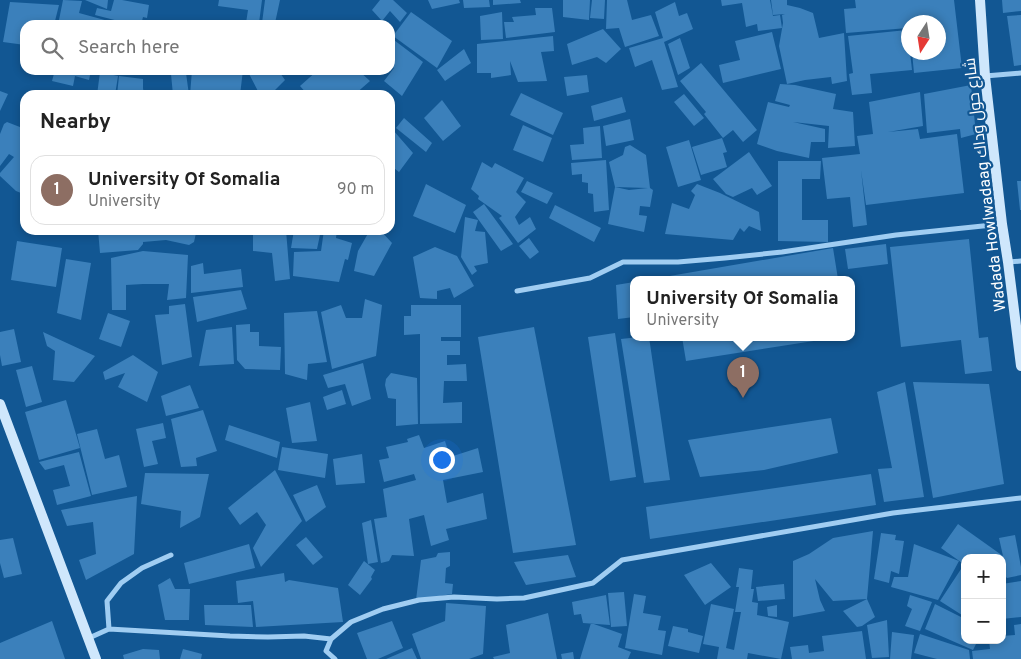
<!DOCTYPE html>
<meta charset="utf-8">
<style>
body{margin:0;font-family:Overpass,Cairo,sans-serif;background:#f6f6f6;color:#222}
.controls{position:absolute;right:15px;bottom:15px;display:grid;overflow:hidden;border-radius:10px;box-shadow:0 2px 8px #0003}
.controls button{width:45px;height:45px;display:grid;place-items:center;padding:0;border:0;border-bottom:1px solid #e0e0e0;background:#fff;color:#222;font:25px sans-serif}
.compass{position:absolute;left:901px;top:15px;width:45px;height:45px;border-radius:50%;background:#fff;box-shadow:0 2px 8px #0003;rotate:192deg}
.you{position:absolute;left:441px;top:459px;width:18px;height:18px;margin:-12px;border:4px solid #fff;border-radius:50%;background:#1a73e8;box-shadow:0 0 0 8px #1a73e833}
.badge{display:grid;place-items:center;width:32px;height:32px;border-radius:50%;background:#856a3e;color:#fff;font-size:16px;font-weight:700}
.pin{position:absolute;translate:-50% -41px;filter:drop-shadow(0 1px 2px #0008)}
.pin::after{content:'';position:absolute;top:26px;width:18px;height:15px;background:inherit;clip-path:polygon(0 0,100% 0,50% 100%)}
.popup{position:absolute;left:630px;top:276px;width:225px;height:65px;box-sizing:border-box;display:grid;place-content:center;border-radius:10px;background:#fff;filter:drop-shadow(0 1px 4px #0005);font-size:16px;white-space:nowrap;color:#767676}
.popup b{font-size:19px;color:#222}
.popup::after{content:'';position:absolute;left:50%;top:100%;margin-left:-10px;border:10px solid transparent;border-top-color:#fff}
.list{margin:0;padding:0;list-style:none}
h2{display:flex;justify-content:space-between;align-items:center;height:65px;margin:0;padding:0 20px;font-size:21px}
h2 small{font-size:16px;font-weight:400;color:#767676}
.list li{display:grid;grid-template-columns:32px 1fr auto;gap:15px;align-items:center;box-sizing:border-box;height:70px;margin:0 10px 10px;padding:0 10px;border:1px solid #e0e0e0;border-radius:15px}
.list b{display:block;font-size:19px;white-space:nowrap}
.list p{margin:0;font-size:16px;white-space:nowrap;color:#767676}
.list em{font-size:16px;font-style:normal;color:#767676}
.icon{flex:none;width:28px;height:28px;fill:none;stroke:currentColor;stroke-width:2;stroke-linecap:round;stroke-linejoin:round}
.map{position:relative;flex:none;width:1021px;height:659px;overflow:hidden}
.search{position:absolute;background:#fff;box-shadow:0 2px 8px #0003;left:20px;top:20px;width:375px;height:55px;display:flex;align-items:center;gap:12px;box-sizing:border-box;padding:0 18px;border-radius:15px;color:#767676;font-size:19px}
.panel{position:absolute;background:#fff;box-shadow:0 2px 8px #0003;left:20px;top:90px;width:375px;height:145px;border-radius:15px}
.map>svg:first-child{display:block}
</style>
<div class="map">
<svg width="1021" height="659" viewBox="0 0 1021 659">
<rect width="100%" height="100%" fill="#125793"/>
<!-- building -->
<path fill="#3b80bb" d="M63 0 82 1 79 13 123 25H58Z
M85 0H108L107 9Z
M114 0H122L149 5 147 18 143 17 141 25H134L95 15 97 8 111 11Z
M219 0H262L259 23H246L248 10 218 6Z
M265 0H280L275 23H262Z
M380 0H393L407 13 400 22 390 11 382 21 372 10Z
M428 0H459L460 3 432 9Z
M463 0H489L490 7 464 8Z
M493 0H520L521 3 493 5Z
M563 0H590L589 20 563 17Z
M592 0H605L604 19 590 18Z
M607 0H627L632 20 651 15 659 36 625 47 619 28 606 29Z
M721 0H770L773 16 780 15 782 28 758 31 757 24 746 27 742 3 722 6Z
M771 0H787V5L800 8 813 13 819 38 844 33 847 81 832 84 831 77 805 80 787 84 779 46 783 23 782 15 785 14 773 15Z
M855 0H954L962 68 914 73 912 52H938V22H908V28L846 33 844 9 856 8Z
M1002 0H1021V11L1003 13Z
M10 2 59 5 54 25H25V45L3 42Z
M675 2 679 16 687 13 693 29 664 42 678 87 662 90 652 60 635 67 629 48 663 38 655 12Z
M535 8H552L555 32 506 38 504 22H514L512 17 536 15Z
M411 12 452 41 437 68 393 36Z
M502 12 503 39 481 40 480 16Z
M1021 15V65L1014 66 1007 16Z
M603 29 621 49 606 63 597 57 572 65 567 44Z
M907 30 908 52H910L912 70 870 74 872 93 852 95 849 74 853 73 848 36Z
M772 32 781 69 723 83 719 65 740 60 735 41Z
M553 36 554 51 541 52 547 81 518 82 510 61 511 75 491 78V73H477V44Z
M390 37 423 62 402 96 384 81 394 68 390 65Z
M680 38 690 68 678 75 668 44Z
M464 49 471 63 445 81 437 70Z
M701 63 757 130 743 142 733 130 723 138 704 114 706 112 680 81Z
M55 70H91L89 80 75 76 73 86 52 81Z
M192 70H243L240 95H190Z
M247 70H278L285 80 270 95H260Z
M318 70H358L370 81 354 95H323L319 91 312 95H308L300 86Z
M100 72 118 76 115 95H97Z
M186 73 189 95H173L171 74Z
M587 75 589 92 567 96 564 77Z
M119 76 143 79V88L144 95H117Z
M780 84 795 85 836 94 833 109 853 112 855 146 828 148 829 126 793 122 825 129V142H811L809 158 777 151 757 144 768 102 789 107 790 105 775 101Z
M971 85 976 134 961 138 960 129 927 133 924 94Z
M0 91 8 94 0 111Z
M920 92 923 126 888 132 918 129 920 139 957 134 964 193 866 205 861 170 867 225 853 227 850 197 827 199 822 158 860 154 857 136 873 134 869 102Z
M521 93 563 113 553 135 510 115Z
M684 94 704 118 694 126 674 102Z
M622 97 626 112 594 121 591 106Z
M442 100 461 126 443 141 424 118Z
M404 118 432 143 426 152 396 128Z
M630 119 634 140 606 146 603 126Z
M7 122 25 129V190L21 193 16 191 0 176V173L14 157 9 154 0 166V134L4 124Z
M523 125 552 138 543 162 513 150Z
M600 126 602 158 572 160 570 145 584 144 583 128Z
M393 130 413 153 399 172 390 165V133Z
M722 138 727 152 723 153 727 167 701 175 692 147Z
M689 140 701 180 678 187 666 147Z
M630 145 646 155 650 188 653 190 650 207 640 206 639 215 647 216 644 232 608 224 615 187 629 190 648 188 615 187 609 162 623 155 625 147Z
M749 152 772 186 757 195 752 188 733 197 726 194 713 179Z
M606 160 609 210 594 212 593 194 588 193V183L582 182V174L572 175 571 163Z
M778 161H821L820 179H802V220H828V242L778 241Z
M482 162 492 168 495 163 524 178 516 192 526 202 515 217 519 225 530 217 536 229 518 243 499 218 502 216 478 199 479 196 471 189Z
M527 181 553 193 547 204 521 192Z
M1017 181H1021V210H1020Z
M426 184 466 205 455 233 413 216Z
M697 184 720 193 759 212 761 231 749 226 744 232 740 228 733 240 665 234 672 203 689 209 695 195 691 191Z
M484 204 513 244 501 251 473 212Z
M555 205 601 228 594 242 549 218Z
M465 217 478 220 475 231 485 232 488 263 474 266 477 271 472 275 461 257Z
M98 230H195L196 233 194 242 189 245 166 240 143 242V244L138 250 100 253Z
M253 230H286L290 279 275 281 272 253 253 251Z
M294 230H321L317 249 291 248Z
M324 230H337L336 238 352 243 348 260 345 259 339 282 293 276 294 252 321 251Z
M370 230H380L392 243 374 276 354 271 358 251Z
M529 238 539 252 530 259 519 246Z
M969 239 979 338 988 337 992 371 965 374 961 340 901 347 890 247Z
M17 241 62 248 56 287 11 280Z
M886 244 888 264 848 269 845 249Z
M435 247 457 256 474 286 454 298 450 288 437 291V299L420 298 413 257Z
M833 248 838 279H658V278Z
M143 251 188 255 186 298 167 300 169 284H143L126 285V310H112L111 258Z
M66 259 91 263 81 320 57 313Z
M203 263 204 274 241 269 243 287 191 293V266Z
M634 282V317L618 319 616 285Z
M241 290 247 309 197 322 193 297Z
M365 299 382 305 376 356 332 369 321 312 341 305 346 318H362Z
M185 304 192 357 162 365 155 315 169 314V306Z
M411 305H461V337H441V341H460V355H447V365L466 364 467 381H444L443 403 462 402V423L420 424V334L404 335V316H411Z
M317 311 327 362 308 364 307 380 285 374 284 313Z
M108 313 130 321 121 347 99 339Z
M250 324V332H259V346L281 347 280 370 245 369 237 360 236 325Z
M232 327 234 364 199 366 206 330Z
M534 327 576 545 513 553 478 337Z
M14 329 21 362 2 366 0 355V332Z
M43 332 95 356 74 382 53 380 55 351 47 346Z
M615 333 636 477 610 481 588 337Z
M639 337H649L670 480 644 483 621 339Z
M682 337H819L820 340 686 361Z
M133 355 158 372 147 402 118 387 125 373 105 380 103 372Z
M363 363 371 399 352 406 345 384 328 388 323 375Z
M32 366 42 402 26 407 16 370Z
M391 373 417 378 418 424 396 426V399L388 398 385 385 386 379Z
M905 382 924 497 884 502 878 469 892 468 877 392Z
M913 382 989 384 1004 484 933 498Z
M190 385 199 408 166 416 161 396Z
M342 390 346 404 327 410 323 397Z
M66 400 80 448 39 460 25 412Z
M310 402 317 441 292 443 286 408Z
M203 410 217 451 196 458 197 466 181 467 171 419Z
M831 418 838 453 764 470 700 477 688 440Z
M163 423 166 438 152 441 158 464 144 467 136 429Z
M229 425 280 442 277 458 225 440Z
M97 429 105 459 119 455 127 487 92 495 77 434Z
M419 435 424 448 445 441 450 457 478 448 483 472 443 480 447 503 483 493 487 519 446 529 449 540 431 546 424 515 409 519 414 556 392 555 389 561 381 563 374 519 387 517 383 489 416 480 414 474 384 482 379 460 389 458 386 447 408 442 407 439Z
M282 447 328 454 325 478 278 470Z
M79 452 91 496 57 505 53 490 70 486 64 465 45 470 39 462Z
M362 454 365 483 336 485 333 459Z
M275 470 302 521 261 567 253 548 266 525 257 512 240 525 228 508Z
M145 473 209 474 200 517 180 528 181 511 141 504Z
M871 474 876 505 650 539 646 507Z
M317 485 326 507 306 522 293 495Z
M137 496 134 554 86 580 79 560 96 554 93 522 67 526 61 510Z
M371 520 378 562 368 564 362 523Z
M958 524 1003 556 999 538 1015 535 1021 567V575L1007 578 1006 577 1005 579 1002 577V558H965V565L941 548Z
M873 531 867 599 833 601 815 579 820 600 825 611 793 617V561L809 554 833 538Z
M881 533 896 535 895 540 904 541 899 574 891 571 889 583 874 579Z
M306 537 323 557 313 565 296 545Z
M13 538 22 574 4 578 0 563V540Z
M249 544 255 568 189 584 184 563Z
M914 544 959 561 938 600 891 587 894 577H908Z
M450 552V566L446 568 445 583 453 584 452 594 416 600 421 560 436 557 438 553Z
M568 555 576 577 526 585 514 562Z
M364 561 375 570 371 577 372 579 360 595 348 585Z
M711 563 731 587 705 605 684 575Z
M963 566 965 567V617L940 601Z
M739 568 753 570 751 589H754L752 602 758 603 757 615 789 622 781 659 748 653 747 659H717L719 647 703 644 711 604 734 609 726 648 734 650 741 612H735L739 587H736Z
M284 573 285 582 289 580 338 588 343 622 256 627 253 601 238 603 236 581Z
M170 578 175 589H190L189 620H165L158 585Z
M1021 581V617L1002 619V584Z
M784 584 785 599 758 601 756 587Z
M624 592 627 626 611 627 608 593Z
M634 594 646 596 643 613 661 616 658 630 666 631 662 655 625 648Z
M606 595 610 625 583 623 581 614 574 615 572 602Z
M910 595 932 602 920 631 905 626 912 609 907 606Z
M867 599 875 617 862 626 857 627 843 611Z
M446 603 486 606 483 654 469 659H421L412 634 445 621Z
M935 604 965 619V640H978L973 650 925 629Z
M204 605H251L253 627 205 625Z
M777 605V617L768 616 767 607Z
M548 613 557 659H494L493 657 510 653 506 625Z
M887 620 889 657 872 658 867 625Z
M52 621 65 659H0V643Z
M392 621 403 648 378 659H367L357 633Z
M591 623 622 634 618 647 631 652 628 659H580Z
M1021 624V659H973L972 651 990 649 989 640H1002V636L1015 635 1014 625Z
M673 626 688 629V632L703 636 699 653 668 646Z
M862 631 866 659H792L790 647 808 645 809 653 824 651 822 636Z
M892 632 914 635 911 659H890Z
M920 634 969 650 970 659H937L914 653Z
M412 648 417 659H386Z
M143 649 159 650 160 659H124L123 655Z
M183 649 202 654 201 659H180Z
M573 652 574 659H562L561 654Z"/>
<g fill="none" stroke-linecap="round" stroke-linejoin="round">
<!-- street -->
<path stroke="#a0cdf2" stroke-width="5" d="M985 76 1021 73
M1008 262 1021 261
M517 291 590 278 623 262H678L725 258 782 252 896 235 1002 224
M109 629 107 601 121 583 142 568 171 555
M89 638 109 629 230 636 268 637 304 636 331 639 326 651 335 659
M331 639 351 622 383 609 419 600 454 597 497 599 524 598 593 583 622 560 893 513 1021 498"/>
<!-- secondary -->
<path stroke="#cfe7fc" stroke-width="10" d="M980 0 985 76 1002 224 1008 262 1021 366
M0 404 96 659"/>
</g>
<g text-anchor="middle" stroke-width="4.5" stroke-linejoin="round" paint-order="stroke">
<!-- street labels -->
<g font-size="16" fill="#fff" stroke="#125793">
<text transform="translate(984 185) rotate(-97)" y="6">Wadada Howlwadaag شارع حول وداك</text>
</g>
</g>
</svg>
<div class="controls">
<button>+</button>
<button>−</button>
</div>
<svg class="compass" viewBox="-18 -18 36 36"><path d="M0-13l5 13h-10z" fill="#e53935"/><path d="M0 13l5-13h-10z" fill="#767676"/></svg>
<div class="you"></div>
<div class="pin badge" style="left:743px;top:398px;background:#8d6e63">1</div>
<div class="popup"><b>University Of Somalia</b>University</div>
<div class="search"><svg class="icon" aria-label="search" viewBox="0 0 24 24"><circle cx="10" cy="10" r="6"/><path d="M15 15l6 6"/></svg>Search here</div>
<section class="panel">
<h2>Nearby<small></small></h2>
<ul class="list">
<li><span class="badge" style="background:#8d6e63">1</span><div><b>University Of Somalia</b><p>University</p></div><em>90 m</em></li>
</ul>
</section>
</div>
